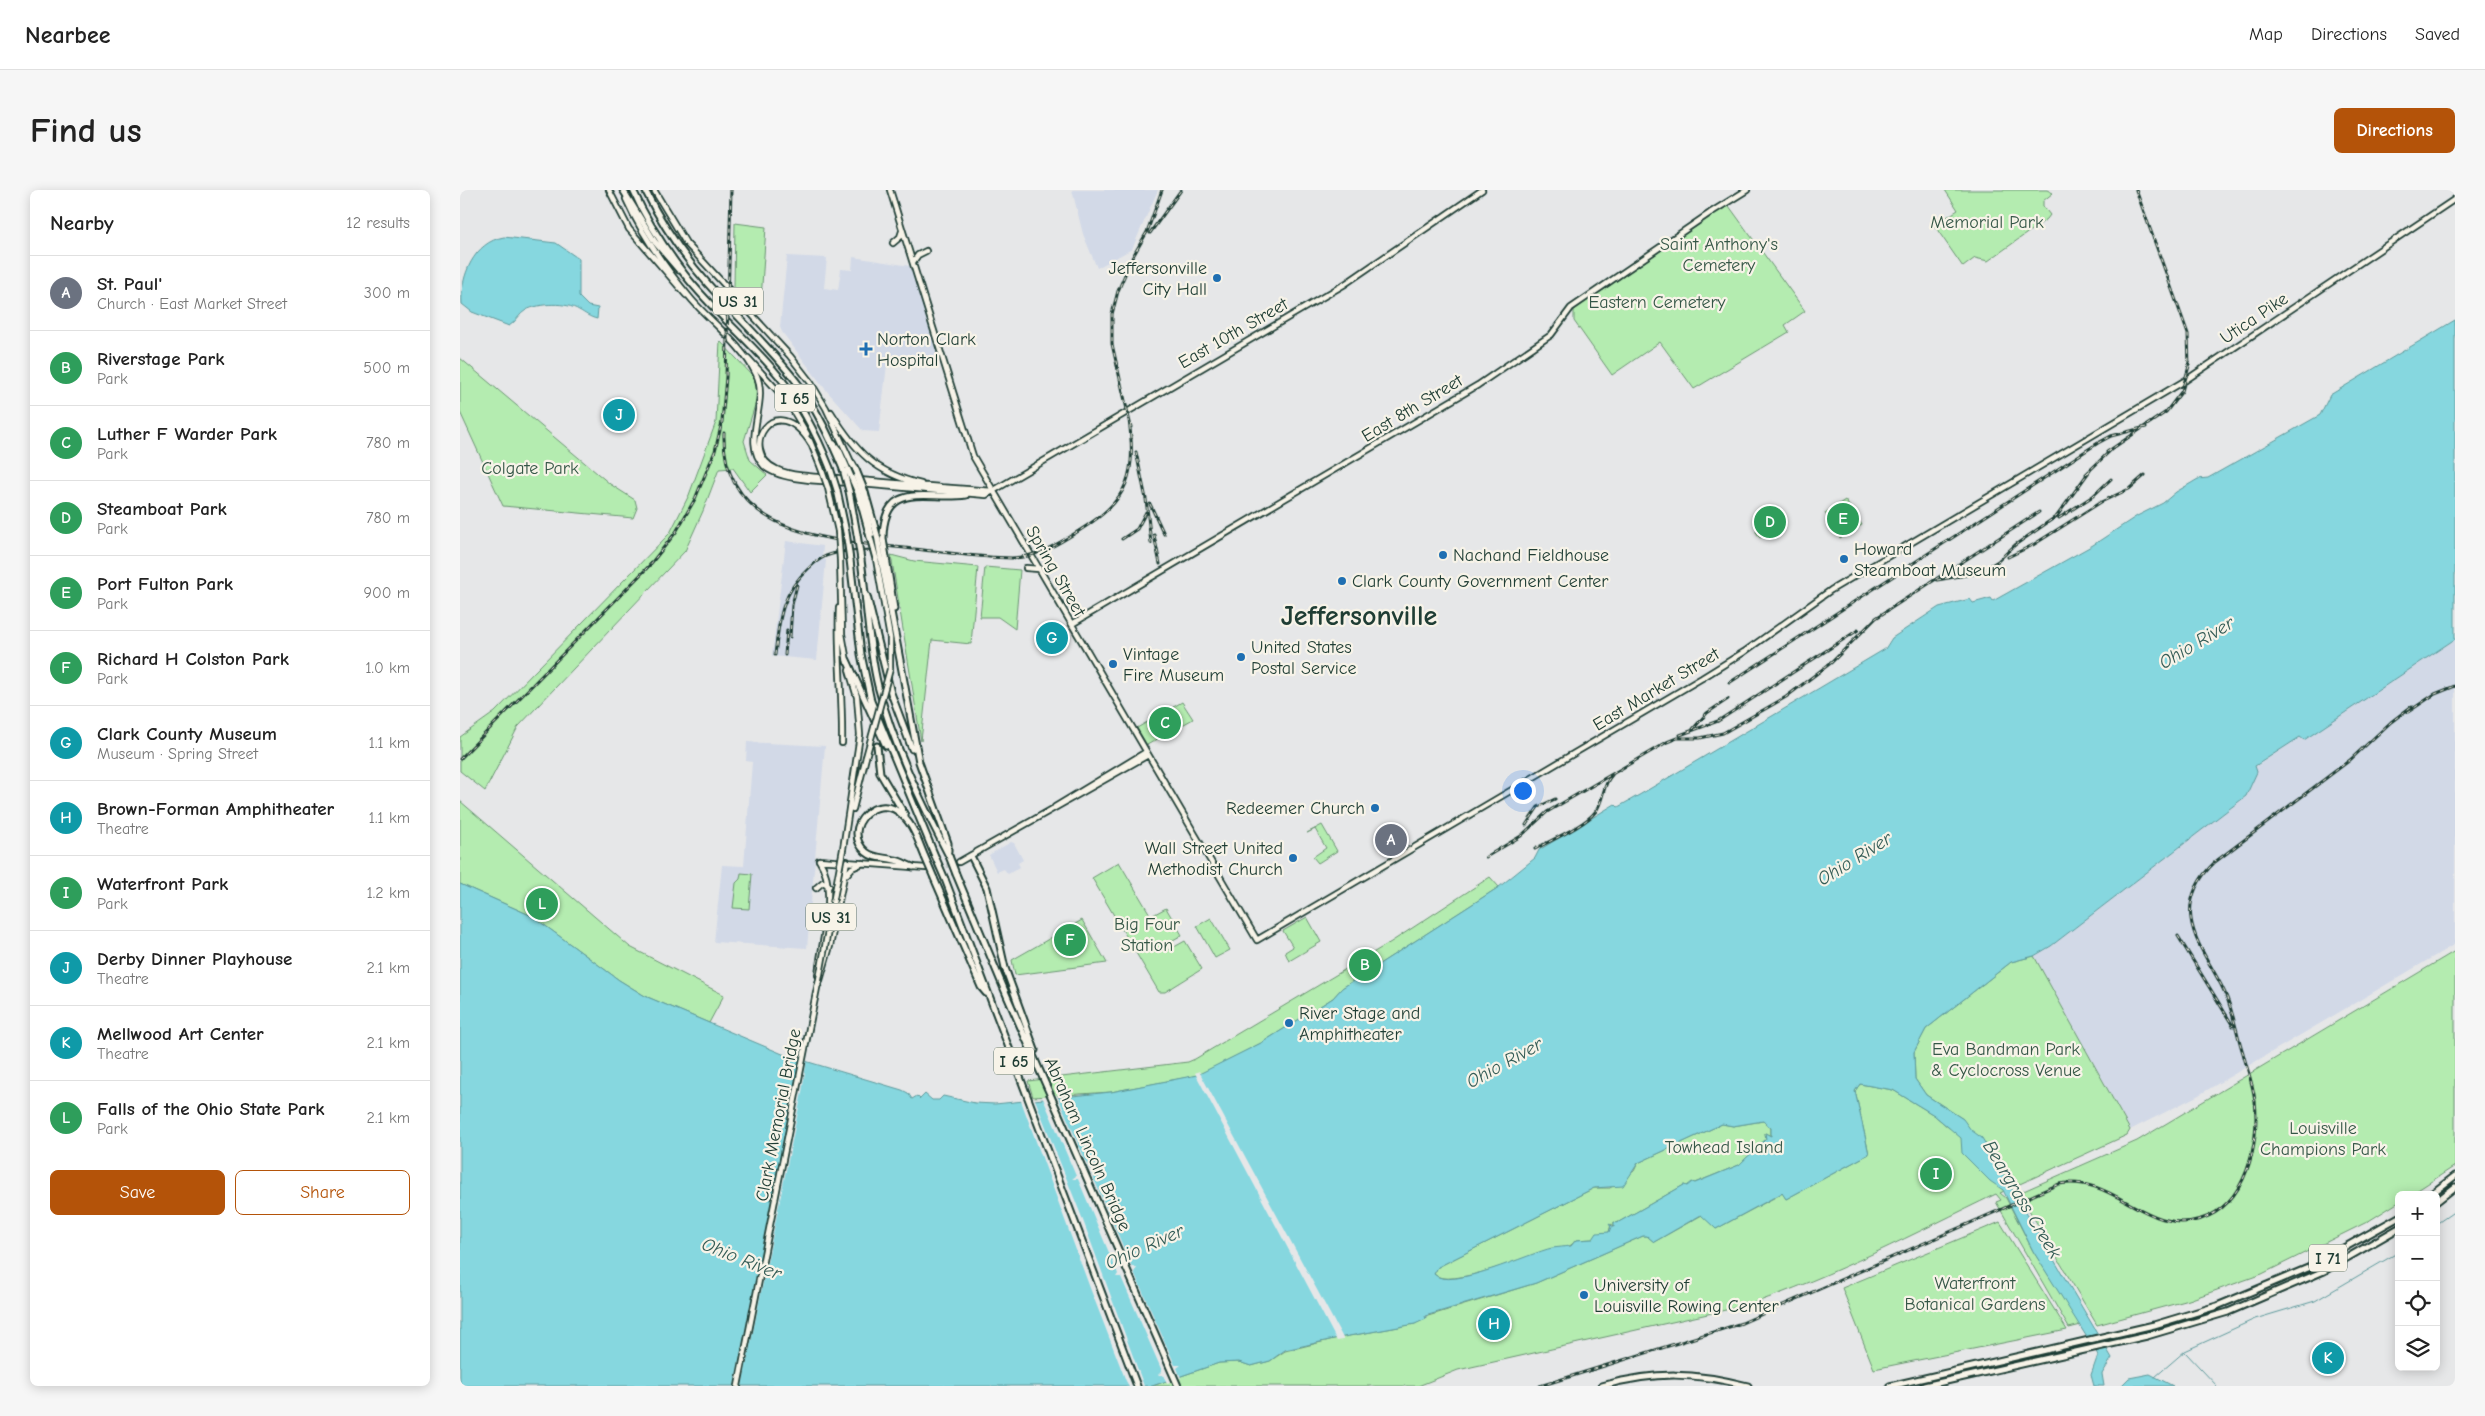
<!DOCTYPE html>
<meta charset="utf-8">
<style>
body{margin:0;font-family:"Comic Neue",sans-serif;background:#f6f6f6;color:#222}
.controls{position:absolute;right:15px;bottom:15px;display:grid;overflow:hidden;border-radius:8px;box-shadow:0 2px 12px #0003}
.controls button{width:45px;height:45px;display:grid;place-items:center;padding:0;border:0;border-bottom:1px solid #e0e0e0;background:#fff;color:#222;font:25px sans-serif}
.you{position:absolute;left:1062px;top:600px;width:18px;height:18px;margin:-12px;border:4px solid #fff;border-radius:50%;background:#1a73e8;box-shadow:0 0 0 8px #1a73e833}
.badge{display:grid;place-items:center;width:32px;height:32px;border-radius:50%;background:#b45309;color:#fff;font-size:16px;font-weight:700}
.pin{position:absolute;translate:-50% -50%;border:2px solid #fff;box-shadow:0 1px 5px #0006}
.list{margin:0;padding:0;list-style:none}
h2{display:flex;justify-content:space-between;align-items:center;height:65px;margin:0;padding:0 20px;font-size:21px}
h2 small{font-size:16px;font-weight:400;color:#767676}
.list li{display:grid;grid-template-columns:32px 1fr auto;gap:15px;align-items:center;box-sizing:border-box;height:75px;padding:0 20px;border-top:1px solid #e0e0e0}
.list b{display:block;font-size:19px;white-space:nowrap}
.list p{margin:0;font-size:16px;white-space:nowrap;color:#767676}
.list em{font-size:16px;font-style:normal;color:#767676}
.actions{display:flex;gap:10px;padding:15px 20px}
.actions a{flex:1;padding:11px 0;border:1px solid #b45309;border-radius:8px;text-align:center;font-size:18px;color:#b45309}
.actions .main{background:#b45309;color:#fff}
.icon{flex:none;width:28px;height:28px;fill:none;stroke:currentColor;stroke-width:2;stroke-linecap:round;stroke-linejoin:round}
.map{position:relative;flex:none;width:1995px;height:1196px;overflow:hidden;border-radius:8px}
header{display:flex;align-items:center;gap:30px;box-sizing:border-box;height:70px;padding:0 25px;background:#fff;border-bottom:1px solid #e0e0e0}
header strong{font-size:24px}
nav{display:flex;gap:28px;margin-inline-start:auto;font-size:18px}
.intro{display:flex;align-items:center;justify-content:space-between;box-sizing:border-box;height:120px;padding:0 30px}
h1{margin:0;font-size:35px}
.button{padding:12px 22px;border-radius:8px;background:#b45309;color:#fff;font-size:18px;font-weight:700}
main{display:flex;gap:30px;padding:0 30px}
aside{flex:1;background:#fff;border-radius:8px;box-shadow:0 2px 12px #0003}
.map>svg:first-child{display:block}
</style>
<header>
<strong>Nearbee</strong>
<nav><a>Map</a><a>Directions</a><a>Saved</a></nav>
</header>
<div class="intro"><h1>Find us</h1><a class="button">Directions</a></div>
<main>
<aside>
<h2>Nearby<small>12 results</small></h2>
<ul class="list">
<li><span class="badge" style="background:#6b7280">A</span><div><b>St. Paul'</b><p>Church · East Market Street</p></div><em>300 m</em></li>
<li><span class="badge" style="background:#2e9e5b">B</span><div><b>Riverstage Park</b><p>Park</p></div><em>500 m</em></li>
<li><span class="badge" style="background:#2e9e5b">C</span><div><b>Luther F Warder Park</b><p>Park</p></div><em>780 m</em></li>
<li><span class="badge" style="background:#2e9e5b">D</span><div><b>Steamboat Park</b><p>Park</p></div><em>780 m</em></li>
<li><span class="badge" style="background:#2e9e5b">E</span><div><b>Port Fulton Park</b><p>Park</p></div><em>900 m</em></li>
<li><span class="badge" style="background:#2e9e5b">F</span><div><b>Richard H Colston Park</b><p>Park</p></div><em>1.0 km</em></li>
<li><span class="badge" style="background:#0f9aa8">G</span><div><b>Clark County Museum</b><p>Museum · Spring Street</p></div><em>1.1 km</em></li>
<li><span class="badge" style="background:#0f9aa8">H</span><div><b>Brown-Forman Amphitheater</b><p>Theatre</p></div><em>1.1 km</em></li>
<li><span class="badge" style="background:#2e9e5b">I</span><div><b>Waterfront Park</b><p>Park</p></div><em>1.2 km</em></li>
<li><span class="badge" style="background:#0f9aa8">J</span><div><b>Derby Dinner Playhouse</b><p>Theatre</p></div><em>2.1 km</em></li>
<li><span class="badge" style="background:#0f9aa8">K</span><div><b>Mellwood Art Center</b><p>Theatre</p></div><em>2.1 km</em></li>
<li><span class="badge" style="background:#2e9e5b">L</span><div><b>Falls of the Ohio State Park</b><p>Park</p></div><em>2.1 km</em></li>
</ul>
<div class="actions"><a class="main">Save</a><a>Share</a></div>
</aside>
<div class="map">
<svg width="1995" height="1196" viewBox="0 0 1995 1196">
<rect width="100%" height="100%" fill="#e6e7e8"/>
<filter id="ink" filterUnits="userSpaceOnUse"><feTurbulence type="fractalNoise" baseFrequency=".02" numOctaves="2"/><feDisplacementMap in="SourceGraphic" scale="10" xChannelSelector="R" yChannelSelector="G"/><feConvolveMatrix kernelMatrix="1 2 1 2 8 2 1 2 1" color-interpolation-filters="sRGB"/></filter>
<g filter="url(#ink)">
<!-- built -->
<path fill="#d2d9e7" d="M612 0H698L672 59 637 78 623 44Z
M327 66 367 68 364 98 378 100 381 79 392 80 393 67 450 76 478 167 477 170H468L428 166 419 242 403 241 366 200 322 142 320 137Z
M326 351 363 356 362 369 366 370 357 470 312 466Z
M1995 449V754L1737 906 1670 940 1574 766 1591 756 1786 606 1797 582 1795 577 1840 546 1843 550Z
M287 552 365 556 347 758 254 752 262 675 284 676 292 572 286 571Z
M551 652 554 653 563 670 558 673 560 677 548 684 544 679 537 682 529 665Z"/>
<!-- green -->
<path fill="#b4ecb0" stroke="#6a9472" d="M1485 0H1587L1593 3 1583 11V16L1590 25 1587 29 1528 71 1515 68 1503 77 1474 35 1498 20Z
M1266 16H1269L1345 121 1325 135 1329 142 1234 199 1200 152 1152 185 1114 131V120Z
M275 33 306 37 300 124 274 97Z
M260 151 293 186 298 205 284 251 290 270 307 285 290 302 273 278 259 279 243 321 225 361 58 537 25 601 0 581V547L35 522 210 343 229 305 256 232Z
M0 168 150 294 175 310 177 318 173 328 43 316 0 222Z
M1385 310 1402 335 1380 348 1365 323Z
M1312 317 1322 332 1300 348 1296 342C1299 331 1302 324 1312 317Z
M431 365 454 371 518 377 511 454 472 450 461 551Z
M525 377 560 380 555 439 538 427H520Z
M722 512 733 529 687 555 677 538Z
M0 611 170 757 264 805 249 833 185 806 159 790 72 726 0 694Z
M862 635 877 661 858 673 853 667 866 658 855 639 847 643Z
M659 672 691 726 706 718 722 745 704 755 707 761 725 751 742 779 705 802H699L632 688Z
M281 683 292 684 289 719 273 718 276 693 280 689Z
M1030 687 1039 697 882 798 873 808 803 852 739 885 651 902 573 907 568 891 728 872 735 869 931 752Z
M847 727 861 752 829 771 825 762 833 757 823 741Z
M751 728 770 760 755 768 737 736Z
M622 730 647 773 555 785 552 770Z
M1995 761V976L1950 1005H1939V1012L1907 1032 1802 1084 1729 1110 1637 1135 1559 1003 1677 951Z
M1574 766 1670 940 1667 945 1540 1003 1546 1008 1573 1061 1621 1135 1609 1138 1536 1012 1541 1010 1536 1004C1455 1043 1374 1086 1288 1115L998 1180 958 1196H692L759 1173 779 1172 791 1176 810 1171 825 1161 878 1148 955 1134 968 1126 1076 1093 1183 1046H1187L1194 1052 1242 1025 1256 1039 1323 1003 1326 1009 1409 964 1395 901 1400 894 1433 900 1474 925 1489 938 1503 929 1466 905 1455 889 1454 862 1466 839 1551 772Z
M1303 931 1311 938V946L1305 943 1306 949 1279 975 1227 996 1224 995 1157 1033 1154 1032V1036L1151 1034 1149 1042 1133 1049 1116 1050C1114 1051 1113 1054 1111 1055 1106 1059 1095 1058 1089 1060 1069 1066 987 1100 974 1084L978 1077 1134 998H1150L1174 981 1178 973 1262 934 1273 936Z
M1540 1032 1607 1140 1414 1179 1382 1098Z"/>
<!-- water -->
<path fill="#86d7df" stroke="#5d999b" fill-rule="evenodd" d="M44 47 96 53 119 69V107L128 116 138 118 137 129C129 127 126 124 119 120 106 112 80 113 66 120 59 124 56 132 49 136L12 122 2 114C0 86 14 52 44 47Z
M1995 130V449L1844 550 1840 547 1795 576 1797 582 1786 606 1591 756 1574 766 1551 772 1466 839 1454 862 1455 889 1466 905 1503 929 1511 940 1522 948 1652 1168 1642 1184 1644 1196H1634L1631 1185 1638 1165 1573 1061 1543 1000 1530 991 1502 963 1501 948 1474 925 1433 900 1400 894 1395 901 1409 964 1326 1009 1322 1003 1256 1039 1241 1025 1194 1052 1187 1046H1183L1076 1093 965 1126 966 1129 955 1134 878 1148 825 1160 810 1171 791 1176 779 1172 759 1173 692 1196H0V694L72 726 159 790 185 806 325 865 442 900 448 903 452 909 457 906 460 909 465 904 472 910H479L483 906 515 913 535 914 651 902 737 885 803 852 873 808 882 798 1039 697 1075 668 1079 660 1155 614 1158 617 1181 604 1425 459 1432 448 1479 417 1510 409 1513 413 1531 408 1533 411 1633 355 1677 326 1703 313 1716 302 1738 289 1748 288 1860 225 1870 205ZM1303 931 1311 938V946L1305 943 1306 949 1279 975 1235 993 1232 992 1227 996 1224 995 1157 1033 1154 1032V1037L1149 1034 1151 1037 1149 1042 1137 1043 1133 1049 1116 1050 1111 1056C1105 1057 1098 1057 1092 1058 1072 1062 989 1102 974 1084L978 1077 1134 998 1163 996 1178 973 1262 934 1273 936Z
M1690 1184 1713 1196H1661L1669 1188Z"/>
<!-- pier -->
<path fill="#e6e7e8" d="M340 867 347 869 342 902 282 1196H274Z
M739 881 883 1148V1150L877 1151 780 968 735 883Z
M597 905 628 976 631 980 636 979 632 983 633 987 672 1077H678L674 1082 715 1175H721L717 1178 721 1188 707 1193 703 1185H698L702 1181 661 1087H656L658 1084 618 989H612L616 986 582 906Z
M574 907 621 1025 684 1196H669L666 1191 630 1098 560 908Z"/>
<g fill="none" stroke-linecap="round" stroke-linejoin="round">
<!-- stream -->
<path stroke="#5d999b" stroke-width="1" d="M1976 1034 1995 1021
M1725 1162 1757 1196
M1695 1187 1725 1161 1795 1129 1855 1111 1939 1062"/>
<!-- major-tunnel -->
<path stroke="#bec5c4" stroke-width="4.5" stroke-dasharray="4.5 2" stroke-linecap="butt" d="M467 678 482 677 499 672"/>
<!-- major casing -->
<g stroke="#1f3d34" stroke-width="8">
<path id="major" d="M149 0 169 39 226 105
M194 0 226 53 330 166 351 193 366 218 392 274
M430 0 513 266 797 750 1242 488 1284 462 1371 400 1726 190 1995 9
M166 9C183 47 205 78 232 110 253 134 282 155 296 184 310 213 280 251 304 276 319 291 367 291 388 293
M433 53 440 47 442 41
M453 72 458 65 466 61
M288 168 328 212 347 244
M371 222C395 261 415 283 461 294
M350 251 361 278
M351 254C314 196 277 261 316 279 334 288 369 287 389 289
M399 290 480 297
M401 294 526 305 885 94 1022 0
M478 297 533 301
M368 298 378 341
M402 302 412 346
M380 369 382 444 387 472
M416 369 430 448V479
M566 378 579 379
M379 418C377 463 383 508 382 553
M612 434 1018 195 1091 145 1111 118 1250 23 1287 0
M595 617 686 562
M393 619 406 567
M383 659 400 545 397 507 389 480
M359 670 466 678
M499 672 688 565
M387 684 392 678 403 673
M356 698 363 692 369 696
M358 785C361 751 379 699 359 670
M359 794 370 756 387 671
M278 1196 358 793"/>
</g>
<!-- highway casing -->
<g stroke="#1f3d34" stroke-width="9">
<path id="highway" d="M163 0 195 52 219 80
M173 0C186 30 205 59 225 85 253 121 289 150 318 185 341 213 357 245 370 278
M185 0C202 34 223 66 248 94 278 128 312 159 339 195 358 221 371 250 383 279
M374 254 379 260 388 280
M392 273 396 280
M377 300 386 342
M389 301 397 344
M405 302 417 345
M398 303 410 347
M423 349C423 288 468 311 506 305
M426 367 434 419
M421 368 459 572 488 653V661
M390 370 401 464 411 511 475 666
M401 370C407 412 408 455 418 496 433 554 461 612 489 666
M407 406 431 503 452 559
M387 470 426 556
M417 556 420 583 445 625
M511 666 527 698 545 778 575 860
M453 677C447 675 441 671 435 670 424 667 414 669 406 662 379 638 419 599 443 626 454 636 459 653 465 667
M496 684 547 806 718 1196
M474 688 521 797 526 803
M485 689 677 1196
M1970 1005 1995 986
M1976 1012 1995 997
M1142 1196C1196 1181 1234 1182 1288 1196
M1430 1196 1694 1135 1757 1116 1848 1078 1939 1027
M1464 1196 1687 1146 1768 1122 1864 1081 1939 1038"/>
</g>
<!-- major -->
<use href="#major" stroke="#f7f3e8" stroke-width="4.5"/>
<!-- highway -->
<use href="#highway" stroke="#f7f3e8" stroke-width="5"/>
<!-- rail casing -->
<g stroke="#1f3d34" stroke-width="3">
<path id="rail" d="M690 43 721 0
M671 237 652 154V124L658 101 672 68 687 42 702 0
M264 243C261 348 378 351 454 359 486 362 519 368 552 368 574 367 591 358 609 347 663 315 678 294 669 230
M676 262 686 309 691 353
M1647 262 1706 222 1722 201 1729 176 1728 144 1676 0
M1626 284 1652 259
M690 314 704 344
M1599 328 1633 306 1651 289
M694 345 700 374
M662 349 677 339 686 322
M1548 367 1573 355 1641 312 1669 299 1685 285
M1477 390 1518 383 1538 371 1555 355 1597 326 1631 279
M330 447 332 415 337 395
M315 465C319 430 321 403 349 378 355 372 363 366 372 364 388 359 406 361 422 360
M325 465 327 440
M1269 493 1638 253 1651 246 1686 237
M1948 522 1975 504 1995 496
M1233 539 1247 523 1268 509
M1220 545 1258 531 1398 440
M0 569 189 376 216 342 235 309 255 261 262 232 266 187 271 0
M1066 635 1078 617 1095 609
M1075 659C1091 650 1125 636 1136 621 1144 610 1142 595 1152 585
M1026 667 1061 646 1087 622 1207 552 1217 548H1240L1263 543 1326 507 1372 472 1416 428 1579 322
M1718 746 1773 836
M1080 1196 1282 1133 1599 994C1654 984 1687 1046 1741 1029 1786 1015 1800 953 1795 911 1793 894 1787 879 1783 863 1777 845 1774 826 1767 808 1757 782 1735 757 1731 729 1728 707 1739 687 1755 672L1890 570 1931 532 1952 516"/>
</g>
<!-- rail -->
<use href="#rail" stroke="#f7f3e8" stroke-width="1" stroke-dasharray="4" stroke-linecap="butt"/>
<!-- major-bridge casing -->
<g stroke="#1f3d34" stroke-width="8" stroke-linecap="butt">
<path id="major-bridge" d="M361 278 368 298
M396 287 402 302
M378 341 380 369
M406 567 430 479
M358 795 383 659"/>
</g>
<!-- highway-bridge casing -->
<g stroke="#1f3d34" stroke-width="9" stroke-linecap="butt">
<path id="highway-bridge" d="M370 278 377 300
M383 279 389 301
M388 280 398 303
M396 280 405 302
M386 342 390 370
M397 344 401 370
M417 345 421 368
M410 347 416 369
M423 349 426 367
M475 666 485 689
M489 666 496 684
M465 667 474 688"/>
</g>
<!-- major-bridge -->
<use href="#major-bridge" stroke="#f7f3e8" stroke-width="4.5"/>
<!-- highway-bridge -->
<use href="#highway-bridge" stroke="#f7f3e8" stroke-width="5"/>
</g>
</g>
<!-- markers -->
<g fill="#1f6fb2" stroke="#f7f3e8" stroke-width="2">
<circle cx="757" cy="88" r="5"/>
<path d="M403.5 151.5h5v5h5v5h-5v5h-5v-5h-5v-5h5z"/>
<circle cx="983" cy="365" r="5"/>
<circle cx="1384" cy="369" r="5"/>
<circle cx="882" cy="391" r="5"/>
<circle cx="781" cy="467" r="5"/>
<circle cx="653" cy="474" r="5"/>
<circle cx="915" cy="618" r="5"/>
<circle cx="833" cy="668" r="5"/>
<circle cx="829" cy="833" r="5"/>
<circle cx="1124" cy="1105" r="5"/>
</g>
<g text-anchor="middle" stroke-width="4.5" stroke-linejoin="round" paint-order="stroke">
<!-- shield labels -->
<g fill="#f7f3e8" stroke="#60746a" stroke-width="1">
<rect x="253" y="97.5" width="50" height="27" rx="4"/>
<rect x="315" y="194.5" width="40" height="27" rx="4"/>
<rect x="346" y="713.5" width="50" height="27" rx="4"/>
<rect x="534" y="857.5" width="40" height="27" rx="4"/>
<rect x="1849" y="1054.5" width="38" height="27" rx="4"/>
</g>
<g font-size="16" font-weight="bold" fill="#1f3d34">
<text x="278" y="117">US 31</text>
<text x="335" y="214">I 65</text>
<text x="371" y="733">US 31</text>
<text x="554" y="877">I 65</text>
<text x="1868" y="1074">I 71</text>
</g>
<!-- park labels -->
<g font-size="18" fill="#355747" stroke="#f7f3e8">
<text x="1527" y="38">Memorial Park</text>
<text x="1259" y="60">Saint Anthony's<tspan x="1259" dy="21">Cemetery</tspan></text>
<text x="1197" y="118">Eastern Cemetery</text>
<text x="70" y="284">Colgate Park</text>
<text x="687" y="740">Big Four<tspan x="687" dy="21">Station</tspan></text>
<text x="1546" y="865">Eva Bandman Park<tspan x="1546" dy="21">&amp; Cyclocross Venue</tspan></text>
<text x="1863" y="944">Louisville<tspan x="1863" dy="21">Champions Park</tspan></text>
<text x="1264" y="963">Towhead Island</text>
<text x="1515" y="1099">Waterfront<tspan x="1515" dy="21">Botanical Gardens</tspan></text>
</g>
<!-- poi labels -->
<g font-size="18" fill="#1f3d34" stroke="#f7f3e8" text-anchor="start">
<text x="747" y="84" text-anchor="end">Jeffersonville<tspan x="747" dy="21">City Hall</tspan></text>
<text x="417" y="155">Norton Clark<tspan x="417" dy="21">Hospital</tspan></text>
<text x="1394" y="365">Howard<tspan x="1394" dy="21">Steamboat Museum</tspan></text>
<text x="993" y="371">Nachand Fieldhouse</text>
<text x="892" y="397">Clark County Government Center</text>
<text x="791" y="463">United States<tspan x="791" dy="21">Postal Service</tspan></text>
<text x="663" y="470">Vintage<tspan x="663" dy="21">Fire Museum</tspan></text>
<text x="905" y="624" text-anchor="end">Redeemer Church</text>
<text x="823" y="664" text-anchor="end">Wall Street United<tspan x="823" dy="21">Methodist Church</tspan></text>
<text x="839" y="829">River Stage and<tspan x="839" dy="21">Amphitheater</tspan></text>
<text x="1134" y="1101">University of<tspan x="1134" dy="21">Louisville Rowing Center</tspan></text>
</g>
<!-- street labels -->
<g font-size="18" fill="#1f3d34" stroke="#f7f3e8">
<text transform="translate(1794 128) rotate(-34)" y="6">Utica Pike</text>
<text transform="translate(773 143) rotate(-30)" y="6">East 10th Street</text>
<text transform="translate(952 218) rotate(-31)" y="6">East 8th Street</text>
<text transform="translate(596 381) rotate(60)" y="6">Spring Street</text>
<text transform="translate(1196 499) rotate(-31)" y="6">East Market Street</text>
<text transform="translate(318 925) rotate(-79)" y="6">Clark Memorial Bridge</text>
<text transform="translate(628 954) rotate(66)" y="6">Abraham Lincoln Bridge</text>
</g>
<!-- water labels -->
<g font-size="19" font-style="italic" fill="#345c56" stroke="#f7f3e8">
<text transform="translate(1736 452) rotate(-31)" y="7">Ohio River</text>
<text transform="translate(1394 668) rotate(-32)" y="7">Ohio River</text>
<text transform="translate(1044 872) rotate(-29)" y="7">Ohio River</text>
<text transform="translate(1563 1009) rotate(59)" y="7">Beargrass Creek</text>
<text transform="translate(684 1056) rotate(-24)" y="7">Ohio River</text>
<text transform="translate(282 1068) rotate(22)" y="7">Ohio River</text>
</g>
<!-- town labels -->
<g font-size="28" font-weight="bold" fill="#1f3d34" stroke="#f7f3e8">
<text x="899" y="435">Jeffersonville</text>
</g>
</g>
</svg>
<div class="controls">
<button>+</button>
<button>−</button>
<button><svg class="icon" aria-label="locate" viewBox="0 0 24 24"><circle cx="12" cy="12" r="6"/><path d="M12 2v4M12 18v4M2 12h4M18 12h4"/></svg></button>
<button><svg class="icon" aria-label="layers" viewBox="0 0 24 24"><path d="M12 4l9 5-9 5-9-5zM3 14l9 5 9-5"/></svg></button>
</div>
<div class="you"></div>
<div class="pin badge" style="left:931px;top:650px;background:#6b7280">A</div>
<div class="pin badge" style="left:905px;top:775px;background:#2e9e5b">B</div>
<div class="pin badge" style="left:705px;top:533px;background:#2e9e5b">C</div>
<div class="pin badge" style="left:1310px;top:332px;background:#2e9e5b">D</div>
<div class="pin badge" style="left:1383px;top:329px;background:#2e9e5b">E</div>
<div class="pin badge" style="left:610px;top:750px;background:#2e9e5b">F</div>
<div class="pin badge" style="left:592px;top:448px;background:#0f9aa8">G</div>
<div class="pin badge" style="left:1034px;top:1134px;background:#0f9aa8">H</div>
<div class="pin badge" style="left:1476px;top:984px;background:#2e9e5b">I</div>
<div class="pin badge" style="left:159px;top:225px;background:#0f9aa8">J</div>
<div class="pin badge" style="left:1868px;top:1168px;background:#0f9aa8">K</div>
<div class="pin badge" style="left:82px;top:714px;background:#2e9e5b">L</div>
</div>
</main>
